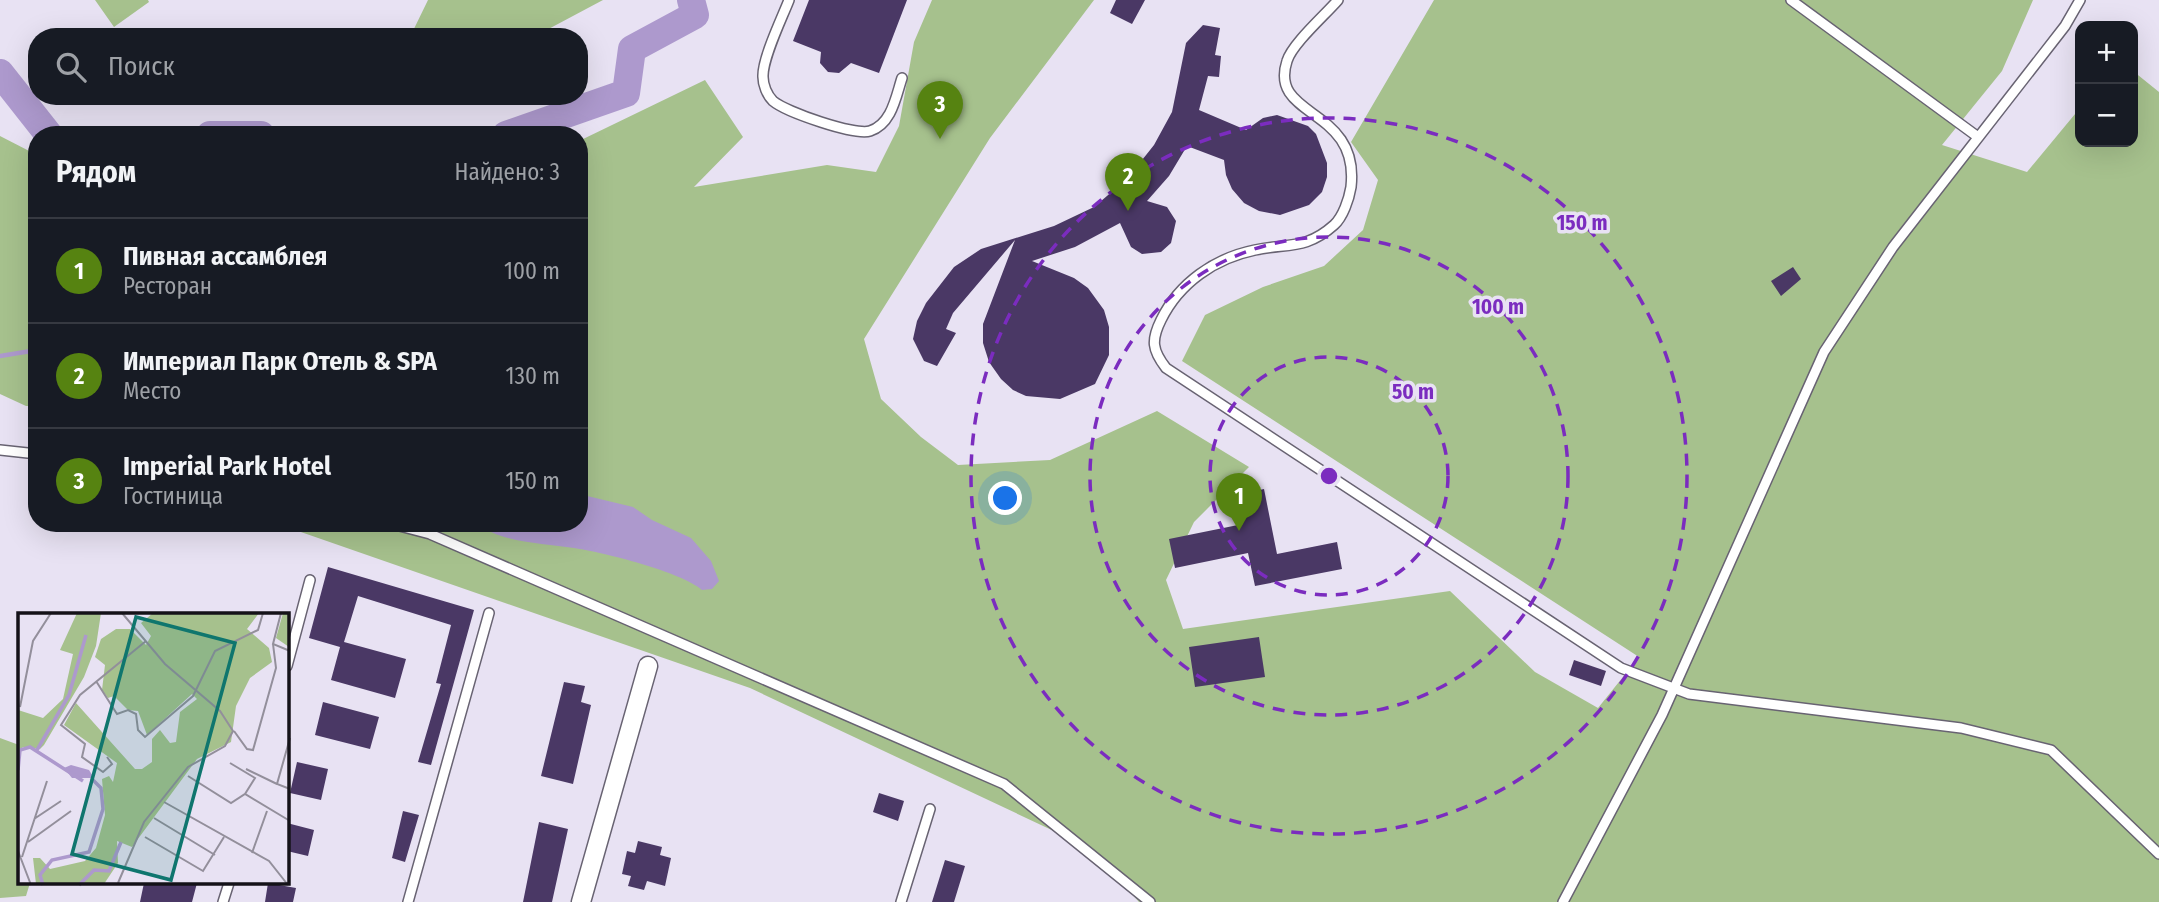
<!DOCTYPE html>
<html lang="ru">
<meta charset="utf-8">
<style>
body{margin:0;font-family:"Fira Sans Condensed",sans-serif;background:#242831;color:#f1f3f6}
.controls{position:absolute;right:21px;top:21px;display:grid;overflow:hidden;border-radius:14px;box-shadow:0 7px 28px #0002}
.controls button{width:63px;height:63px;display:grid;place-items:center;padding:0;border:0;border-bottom:2px solid #363941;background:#171b24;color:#f1f3f6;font:35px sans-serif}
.you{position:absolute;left:1006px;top:499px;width:24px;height:24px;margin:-18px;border:5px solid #fff;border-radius:50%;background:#1a73e8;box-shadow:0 0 0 10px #1a73e833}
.badge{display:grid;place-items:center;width:46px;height:46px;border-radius:50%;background:#568311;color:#fff;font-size:23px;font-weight:700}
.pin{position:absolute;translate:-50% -58px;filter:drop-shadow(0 2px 4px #0008)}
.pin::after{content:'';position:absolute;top:37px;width:24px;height:21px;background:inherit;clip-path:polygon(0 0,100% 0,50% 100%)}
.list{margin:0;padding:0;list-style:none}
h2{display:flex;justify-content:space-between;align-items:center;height:91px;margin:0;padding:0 28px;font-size:30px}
h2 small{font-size:23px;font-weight:400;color:#9ea1a6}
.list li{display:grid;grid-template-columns:46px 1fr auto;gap:21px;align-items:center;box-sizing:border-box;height:105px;padding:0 28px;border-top:2px solid #363941}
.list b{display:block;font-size:26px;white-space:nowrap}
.list p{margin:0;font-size:23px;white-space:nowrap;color:#9ea1a6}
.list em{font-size:23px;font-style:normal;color:#9ea1a6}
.icon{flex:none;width:38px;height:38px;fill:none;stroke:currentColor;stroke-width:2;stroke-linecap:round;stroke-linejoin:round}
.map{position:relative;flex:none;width:2159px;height:902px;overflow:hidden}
.search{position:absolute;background:#171b24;box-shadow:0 7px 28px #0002;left:28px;top:28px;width:560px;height:77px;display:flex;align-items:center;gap:18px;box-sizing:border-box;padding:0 24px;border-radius:28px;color:#9ea1a6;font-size:26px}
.panel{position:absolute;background:#171b24;box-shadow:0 7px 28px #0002;left:28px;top:126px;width:560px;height:406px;border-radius:28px}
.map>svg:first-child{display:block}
</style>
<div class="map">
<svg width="2159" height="902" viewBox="0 0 2159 902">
<rect width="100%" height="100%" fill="#e8e2f3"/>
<!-- green -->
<path fill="#a6c18d" d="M95 0H148L149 2 114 27Z
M428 0H603L541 33 521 37H410Z
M932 0H1094L990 138 864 339 881 399 921 437 958 465 1050 460 1157 411 1249 467 1194 522 1166 580 1183 629 1450 591 1535 672 1598 708 1639 657 1182 361 1205 315 1263 287 1324 266 1363 230 1378 180 1351 142 1434 0H2033L2002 71 1942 145 2027 172 2080 108V142H2133V71L2159 92V902H1139L1090 848 750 688 275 523H579V141L705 80 743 137 694 187 827 165 876 172 899 126 914 42Z
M0 136 37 155V406H26L0 394Z
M0 738 19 745V883H30L26 896 0 898Z"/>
<!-- water -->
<path fill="#ad99cd" d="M579 494 633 507 652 520 691 538 711 561 719 581 712 589 702 590C682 572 602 552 574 548 543 543 501 543 476 523H579Z"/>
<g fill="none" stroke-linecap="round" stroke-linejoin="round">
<!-- stream -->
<path stroke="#ad99cd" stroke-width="4.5" d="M0 356 37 350"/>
<!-- river -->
<path stroke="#ad99cd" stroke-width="28" d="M0 73 49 135
M210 135H261
M506 135 626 93 632 49 695 15 691 0"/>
</g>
<!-- building -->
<path fill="#4a3865" d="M809 0H907L879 73 851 63 839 73 828 72 820 63 821 52 793 41Z
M1116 0H1145L1132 24 1110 13Z
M1203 25 1220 28 1215 55 1221 56 1219 77 1208 76 1199 110 1246 130 1263 118 1277 115 1308 126 1316 134 1327 163V177L1322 192 1309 205 1280 215 1259 211 1244 203 1232 189 1226 175 1224 160 1187 146 1169 176 1147 201 1167 207 1176 221 1171 243 1161 252 1142 254 1131 247 1120 223 1075 247 1032 261 1074 278 1088 288 1104 310 1109 327V355L1095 384 1060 399 1026 396 1013 390 1001 379 989 362 983 343V324L1015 240 953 313 946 329 956 333 937 366 924 361 913 339 917 321 926 303 954 267 981 249 1054 226 1094 207 1127 179 1154 145 1172 112 1186 43Z
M1793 267 1801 279 1781 296 1771 281Z
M1264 489 1277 554 1337 542 1342 569 1255 586 1248 553 1175 568 1169 539 1243 524 1237 495Z
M328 567 474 610 431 765 418 762 441 684 436 683 451 625 358 596 344 642 406 659 395 698 331 680 340 647 309 638Z
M1259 637 1265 677 1195 687 1189 647Z
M1574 660 1606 671 1601 686 1569 675Z
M564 682 585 686 581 702 591 705 573 784 541 776Z
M323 702 379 717 370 749 315 735Z
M297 762 328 769 321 800 290 793Z
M879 793 904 801 898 821 873 812Z
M403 811 419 815 405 862 392 858Z
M539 822 568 829 552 902H523Z
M287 823 314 830 308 856 287 851Z
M638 841 662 847 660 855 671 858 665 886 647 881 644 890 628 886 631 876 622 874 627 851 635 853Z
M945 860 965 866 954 902H932Z
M144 883H197L192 902H140Z
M268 883 296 888 293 902H265Z"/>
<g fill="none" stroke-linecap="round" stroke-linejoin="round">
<!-- service casing -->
<g stroke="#686372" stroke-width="12">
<path id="service" d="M789 0C782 18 762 59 763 77 763 85 767 95 773 101 786 112 855 136 870 131 892 124 896 96 902 78
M1338 0C1325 15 1292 44 1287 61 1268 119 1360 106 1351 187 1349 199 1343 217 1334 225 1306 250 1288 243 1255 250 1215 258 1179 283 1161 320 1151 340 1152 350 1166 368L1621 668 1689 694 1961 728 2051 750 2159 854
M1791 0 1978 137
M0 450 37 454
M388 523 430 534 1004 784 1150 902
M287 666 310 580
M223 902 229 883
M408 902 489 613
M901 902 930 809
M1563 902 1662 715 1824 352 1893 247 2065 26 2080 0"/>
</g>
<!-- minor casing -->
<g stroke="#686372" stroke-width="21">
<path id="minor" d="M581 902 648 666"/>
</g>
<!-- service -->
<use href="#service" stroke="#fff" stroke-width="9"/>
<!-- minor -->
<use href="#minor" stroke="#fff" stroke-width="18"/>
</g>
<!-- distance rings -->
<g fill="none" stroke="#7b2cbf" stroke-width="3.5" stroke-dasharray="12 9">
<circle cx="1329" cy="476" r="119"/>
<circle cx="1329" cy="476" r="239"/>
<circle cx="1329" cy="476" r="358"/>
</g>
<!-- overview -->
<g transform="translate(18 613)">
<rect width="271" height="271" fill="#e8e2f3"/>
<path d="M59 0H83L78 33 66 64 26 132 22 136 5 134 0 140V97L25 105 45 86 55 41 42 37ZM135 0H241L229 16 251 35 254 49 232 65 218 93 213 129 179 146 114 234 99 228 100 250 86 271H18L15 245H22L32 256 67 248 78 235 87 202 84 166 91 163 95 169 99 150 46 112 58 90 117 156H124L134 149V126L142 117 152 130 158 129 162 99 179 86 174 81 129 122 120 98 110 97 96 83 90 85 84 77 87 52 77 44 83 26 98 16H112L128 32 133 23 123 10ZM265 0H271V34L258 25Z" fill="#a6c18d"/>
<path d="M53 152 71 157 76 165H54L46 155Z" fill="#ad99cd"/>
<path fill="none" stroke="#ad99cd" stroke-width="3.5" d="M19 137 51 82 68 22M0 157 2 137 12 134 65 168M25 272 22 262 34 247 71 239 85 196 83 175 73 165M61 272 76 257 91 258 103 229"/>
<path fill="none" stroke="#938f9b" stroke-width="2" d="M263 0 255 31 272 38M78 68 99 101 110 97 118 101 120 117 127 124 175 83 197 38 240 17 245 0M2 94 15 28 33 0M216 118 229 136 235 137 258 55 255 31M272 125 259 171 272 176M89 144 94 151 85 159 64 144 67 131 43 112 62 82 128 28M212 150 237 165 227 181M228 156 259 171M170 163 213 190 227 181 272 208M146 189 251 248 270 272M136 205 197 242M16 206 43 188M127 224 185 258 206 224M10 229 53 198M0 238 13 272M234 240 249 198M4 244 29 168M100 270 126 209 170 154 207 133 215 118 202 98 147 51 104 0"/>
<path fill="#0f766e" fill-opacity="0.15" stroke="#0f766e" stroke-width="3.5" d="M118 4 217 30 153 267 54 241Z"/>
<rect width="271" height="271" fill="none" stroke="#141218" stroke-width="3.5"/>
</g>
<circle cx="1329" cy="476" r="10" fill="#7b2cbf" stroke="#e8e2f3" stroke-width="3.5"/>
<g font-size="21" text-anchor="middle" font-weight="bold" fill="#7b2cbf" stroke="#e8e2f3" stroke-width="7" stroke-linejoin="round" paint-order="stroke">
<text x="1582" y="230">150 m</text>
<text x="1498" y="314">100 m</text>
<text x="1413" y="399">50 m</text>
</g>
</svg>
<div class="controls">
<button>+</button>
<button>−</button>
</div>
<div class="you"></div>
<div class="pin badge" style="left:1239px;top:531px">1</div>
<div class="pin badge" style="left:1128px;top:211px">2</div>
<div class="pin badge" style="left:940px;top:139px">3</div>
<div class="search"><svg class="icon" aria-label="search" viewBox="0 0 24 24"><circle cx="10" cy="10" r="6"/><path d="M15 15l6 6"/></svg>Поиск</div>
<section class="panel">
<h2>Рядом<small>Найдено: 3</small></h2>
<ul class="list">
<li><span class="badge">1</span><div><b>Пивная ассамблея</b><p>Ресторан</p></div><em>100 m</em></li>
<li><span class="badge">2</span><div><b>Империал Парк Отель &amp; SPA</b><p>Место</p></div><em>130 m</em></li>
<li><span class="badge">3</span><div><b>Imperial Park Hotel</b><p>Гостиница</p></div><em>150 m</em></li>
</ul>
</section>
</div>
